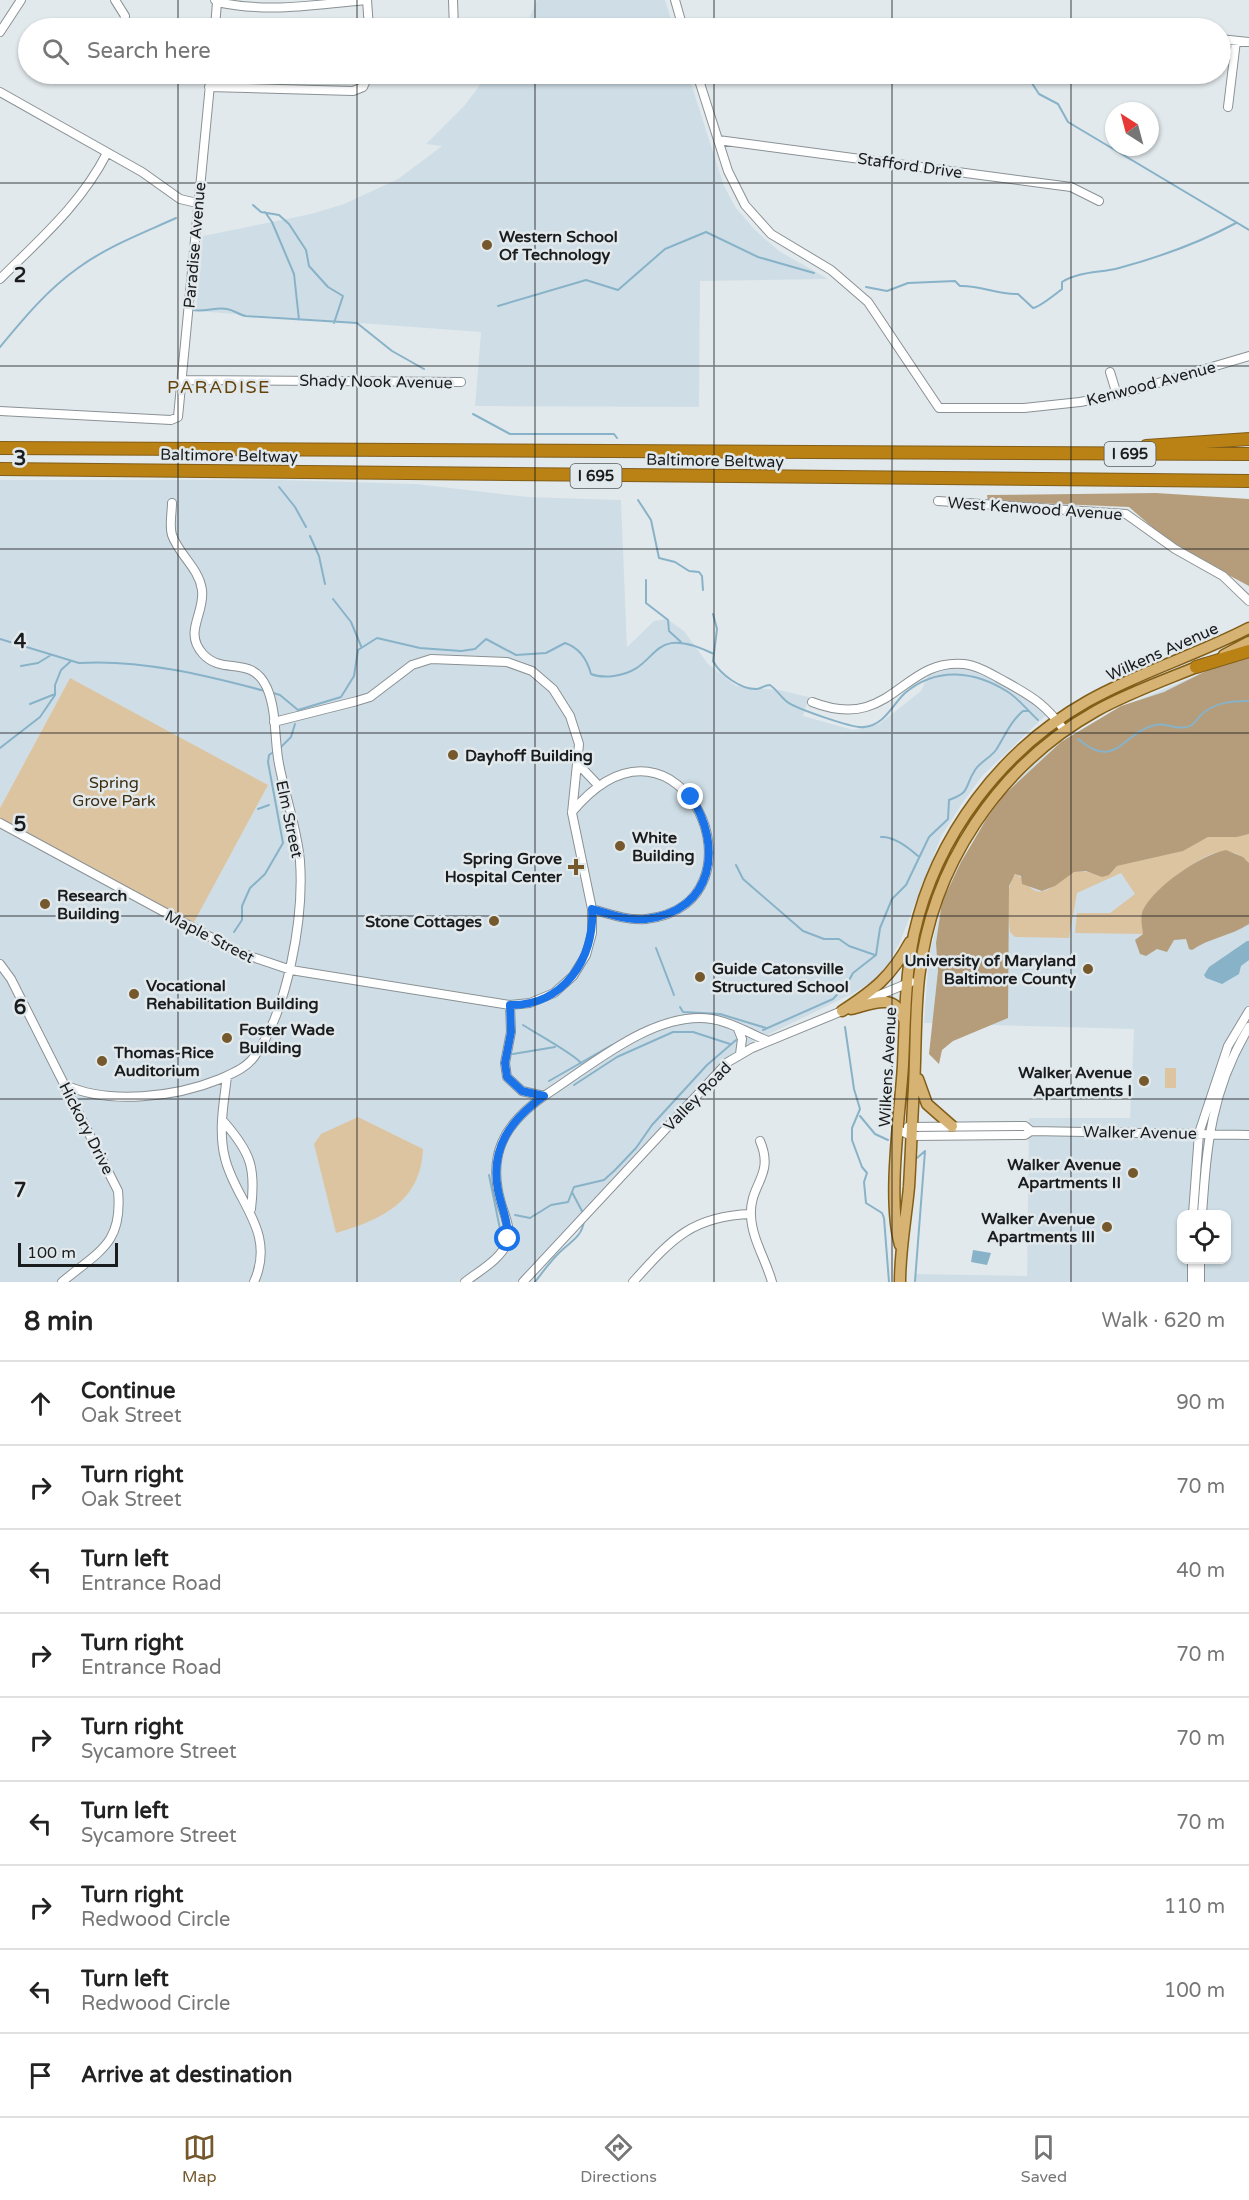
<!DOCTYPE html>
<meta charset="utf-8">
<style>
body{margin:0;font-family:"Varela Round",sans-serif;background:#f6f6f6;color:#222}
.controls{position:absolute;right:18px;bottom:18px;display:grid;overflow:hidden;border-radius:12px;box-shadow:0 2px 4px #0004}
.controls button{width:54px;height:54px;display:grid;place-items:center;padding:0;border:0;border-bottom:2px solid #e0e0e0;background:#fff;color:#222;font:30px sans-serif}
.compass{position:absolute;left:1105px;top:102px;width:54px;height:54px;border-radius:50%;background:#fff;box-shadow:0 2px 4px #0004;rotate:324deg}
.scale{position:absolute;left:18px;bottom:15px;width:100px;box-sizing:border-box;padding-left:6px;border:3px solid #1a1c1d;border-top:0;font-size:16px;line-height:21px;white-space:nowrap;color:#1a1c1d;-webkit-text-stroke:4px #e2e9ec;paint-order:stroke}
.stop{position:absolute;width:18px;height:18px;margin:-14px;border:4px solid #1a73e8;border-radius:50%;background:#fff}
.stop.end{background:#1a73e8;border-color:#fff;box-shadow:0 2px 6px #0008}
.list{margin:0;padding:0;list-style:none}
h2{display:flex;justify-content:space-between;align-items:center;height:78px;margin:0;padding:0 24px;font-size:26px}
h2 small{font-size:20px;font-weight:400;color:#767676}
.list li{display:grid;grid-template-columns:39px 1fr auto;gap:18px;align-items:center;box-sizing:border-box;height:84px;padding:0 24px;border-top:2px solid #e0e0e0}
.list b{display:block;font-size:22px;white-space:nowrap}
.list p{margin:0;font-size:20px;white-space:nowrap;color:#767676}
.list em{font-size:20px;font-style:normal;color:#767676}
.icon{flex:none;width:33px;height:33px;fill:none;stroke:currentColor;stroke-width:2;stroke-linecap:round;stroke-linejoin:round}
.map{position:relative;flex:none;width:1249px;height:1282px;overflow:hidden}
.search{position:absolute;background:#fff;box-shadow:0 2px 4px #0004;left:18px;right:18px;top:18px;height:66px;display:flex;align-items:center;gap:15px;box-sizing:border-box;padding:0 21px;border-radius:33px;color:#767676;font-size:22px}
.sheet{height:834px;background:#fff}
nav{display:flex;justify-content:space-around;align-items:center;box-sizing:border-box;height:84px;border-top:2px solid #e0e0e0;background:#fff;font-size:16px;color:#767676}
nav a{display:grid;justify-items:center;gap:3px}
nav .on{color:#75582b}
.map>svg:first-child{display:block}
</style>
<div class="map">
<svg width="1249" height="1282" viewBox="0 0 1249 1282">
<rect width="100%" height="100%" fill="#e2e9ec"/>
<!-- built -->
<path fill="#cfdee6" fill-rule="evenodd" d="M537 0H665L674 28H525Z
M488 74H688L724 186 736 208 755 230 779 251 828 279 700 281 699 407 475 406 481 332 196 311 203 236 311 214 344 204 398 179 442 146 426 144 465 105Z
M0 480H281L416 484 528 497 621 500 627 647 654 621 667 619 684 631 708 664 736 686 779 690 809 697 803 716 853 730 879 724 921 691 930 672 944 668 959 667 983 674 1023 695 1046 715 982 776 961 805 941 837 900 942 885 970 875 980 852 994 736 1050 517 1282H0V819L70 678 0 808Z
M1221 665 1249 675V1282H915V1274L1027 1276 1029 1118H1130L1134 1029 924 1023 929 956 940 911 959 865 1002 797 1034 764 1068 737 1119 708ZM1182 1214H1226V1260H1182Z"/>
<!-- green -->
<path fill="#ddc4a1" d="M70 678 268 785 193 924 0 819V808Z
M1249 834V863C1216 826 1165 889 1142 913L1143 934 1075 933 1077 913H1110L1135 894 1121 873 1077 893 1069 938 1015 937 1010 932C1009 917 1004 885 1016 874 1023 877 1026 886 1034 890 1048 897 1060 878 1072 873 1083 868 1095 876 1109 875L1117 866 1182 851 1208 837H1237Z
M1165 1068H1176V1088H1165Z
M358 1117 423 1149C421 1202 381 1220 336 1233L314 1144 321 1134Z"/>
<!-- forest -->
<path fill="#b59d7b" d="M1156 493 1249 499V586L1174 546 1129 507 988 501 987 495Z
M1249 656V834L1237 837H1208L1183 851 1117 866 1109 875 1102 877 1086 871 1074 872 1055 886 1042 891 1022 884 1021 876 1015 874 1009 886 1008 1018 953 1041 942 1050 939 1064 929 1054 938 971 936 943 942 902 961 862 987 818 1004 795 1061 742 1121 706 1164 692 1212 668Z
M1226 850 1243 857 1249 863V924C1231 936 1209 938 1192 950L1189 949 1186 939 1174 940 1167 952 1157 949 1146 956 1140 954 1135 940 1143 934C1142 926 1140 917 1143 910 1155 886 1201 855 1226 850Z"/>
<!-- water -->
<path fill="#88b2c8" d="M1247 941H1249V960L1241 966 1239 974 1222 984 1206 978 1204 975 1209 967Z
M973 1250 991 1253 987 1265 971 1262Z"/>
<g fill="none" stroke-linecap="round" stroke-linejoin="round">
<!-- stream -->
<path stroke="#88b2c8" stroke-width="2" d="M1026 74 1039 94 1058 104 1068 122 1249 230
M253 205 261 212 279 215 289 224 306 250 309 266 328 287 343 296 334 323
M265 212 272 222 294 274 299 320
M866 287 887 291 908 283 955 281 960 286C980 285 998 295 1018 294L1033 308C1039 307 1057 293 1062 289V282C1079 271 1101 273 1119 268 1160 257 1199 243 1236 223
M498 306 586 280 618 290 665 249 706 232 758 257 814 273
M192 310C206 312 215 307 227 309 234 310 239 315 246 316L357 323 392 351 424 369
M0 347C24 318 47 290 78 268 108 246 143 233 176 218
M473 414 510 434H614L617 438
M279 487 295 507 306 527
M638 500 651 520 659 558 675 562 689 571 699 572 702 576 703 590
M310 536 319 556 325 584
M646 580V603L668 620 669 631 681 642
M333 599 351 622 361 646
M713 614 717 629 713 661C720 674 741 690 757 689 763 688 764 685 770 685 777 690 780 696 786 701 794 708 854 729 864 727 885 725 892 705 905 693 937 666 975 671 1008 692 1019 699 1028 711 1038 720
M0 639 79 663C139 659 205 675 265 691
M21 666 38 663 51 655
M270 692 280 695 298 710 341 697 354 676 358 650 377 638 420 648 461 651 475 649 486 639 516 655 546 653 565 643C580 648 587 659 591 674 598 677 606 677 614 676 662 670 646 621 714 654
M30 704 55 694
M1078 739C1117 772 1122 732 1155 725 1166 722 1180 732 1192 725 1195 723 1198 718 1201 715 1215 702 1231 701 1249 701
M0 748 40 717 55 695V685L61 670 71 661
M280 748 291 737 295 724
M258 809 269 805
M881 837C893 836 909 848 918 856
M736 865 743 879 803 931 824 939H839L849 946 875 955
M234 932 242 920V906L250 888 265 874 283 843 268 762 269 755 275 751
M656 948 674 995
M680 1007 683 1012 720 1014 766 1028
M523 1025C537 1034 574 1054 581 1063
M845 1027 854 1089 860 1109 852 1128V1140L862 1167 867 1173 864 1182 866 1203 882 1213 884 1218 889 1282
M763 1030 833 999 847 984 853 973 876 955 880 928 892 899 906 885 929 837 948 819 949 800C972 791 963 789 975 770 980 762 990 758 996 750 1005 736 1010 722 1023 711H1028
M513 1054 555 1047
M549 1081 612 1045
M574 1085 617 1057 673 1032H693L730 1044
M860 1116 875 1134 888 1140
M917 1158 925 1151
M489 1175 500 1229
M572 1192 583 1213
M515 1215 530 1218 551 1205 568 1202 574 1187 604 1180 615 1170 636 1148 652 1125 707 1065 736 1040
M915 1281 925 1151
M535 1282C542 1273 549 1263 557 1255 568 1243 582 1238 584 1221"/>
<!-- minor casing -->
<g stroke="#8a9194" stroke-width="10">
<path id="minor" d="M115 0 125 16 123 28
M215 0 217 2 215 28
M367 0 369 28
M453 0 454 28
M675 0 683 28
M217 2C267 13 315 5 366 0
M1127 28H1130
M0 32 21 0
M1220 39 1249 42
M697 74 728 171 745 205 771 234 831 270 868 302 939 408H1024L1080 402 1117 395 1249 356
M906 74 931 77
M209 87 353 91 363 87 369 74
M0 92 142 172 180 199 197 203
M1228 107 1236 41
M718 140 1071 187 1099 201
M0 279C40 239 81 204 107 153
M1110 372 1117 395
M183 380 461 382
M0 411 171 420 178 417 211 74
M938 501 1126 514 1175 549 1223 576 1249 601
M812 702C892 733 901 658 964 664 979 666 993 675 1006 682 1033 697 1046 705 1065 731
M578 764 598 785
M572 812C681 682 776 904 646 919 629 921 609 914 592 909
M0 823 238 952 291 970 510 1005 530 1003 554 993 573 976 586 955 592 933V909L572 813 579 744 570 716 553 689 532 671 507 662 431 659 412 665 370 697 357 701 274 722
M0 964 11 979 118 1191C123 1244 99 1251 62 1282
M865 1001 911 982
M510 1005 511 1032 505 1063 507 1077 522 1091 544 1096C591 1066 654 1010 712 1019 732 1022 750 1034 768 1041
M738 1029 742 1039 740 1054
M227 1076C224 1102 218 1131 225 1158 235 1201 277 1231 254 1282
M65 1085C109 1105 176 1097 220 1079 233 1073 246 1068 254 1057 288 1011 304 917 300 861 297 828 285 796 279 764 274 739 277 711 267 688 252 654 223 676 203 654 183 632 205 614 202 590 199 568 179 555 172 535 169 525 172 513 172 503
M224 1122C251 1153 256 1168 251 1209
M908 1127 1025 1126 1031 1131
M899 1130 911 1136 1025 1135 1031 1131 1249 1135
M760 1141C775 1176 749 1184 751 1216 752 1239 766 1260 772 1282
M1193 1214 1199 1133 1228 1046 1249 1011
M1202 1214C1207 1144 1211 1090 1249 1027
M465 1282C479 1271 503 1258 508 1240 511 1228 504 1214 501 1203 487 1155 504 1124 544 1096
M523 1282 728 1062 752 1048 847 1009
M633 1282C671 1240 691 1216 751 1214
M1192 1282V1260
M1200 1282V1260"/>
</g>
<!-- major casing -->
<g stroke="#825e18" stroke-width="13">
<path id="major" d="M1224 655 1249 642
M851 1009C872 1004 894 992 903 1018
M842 1011C874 990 891 977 910 942
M918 1079 927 1104 952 1126
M900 1245C887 1199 900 1115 903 1065 905 1021 905 977 914 934 936 836 1001 750 1088 701 1139 672 1197 655 1249 628
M900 1282C900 1250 906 1219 909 1187 911 1154 912 1120 914 1087 916 1051 915 1014 919 978 931 867 998 766 1096 711 1130 692 1168 679 1204 664"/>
</g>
<!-- highway casing -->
<g stroke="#825e18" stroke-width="14">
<path id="highway" d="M1146 446 1249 439
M0 448 1249 454
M0 469 1249 481
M1196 667 1249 651"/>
</g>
<!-- minor -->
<use href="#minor" stroke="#fff" stroke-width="8"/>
<!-- major -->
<use href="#major" stroke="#d6b373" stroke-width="10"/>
<!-- highway -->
<use href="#highway" stroke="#ba8115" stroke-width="12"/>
</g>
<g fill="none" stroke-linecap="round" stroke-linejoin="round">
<!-- route -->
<path stroke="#1a73e8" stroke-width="8" d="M508 1239C509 1222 501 1207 498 1190 490 1148 511 1119 544 1096L522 1091 507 1077 505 1063 511 1032 510 1005C563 1006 595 959 592 909 609 914 629 921 646 919 714 911 723 846 691 797"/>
</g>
<!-- grid -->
<path fill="none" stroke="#1a1c1d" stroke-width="1.5" stroke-opacity="0.55" d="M178 0V28M357 0V28M535 0V28M714 0V28M892 0V28M1071 0V28M178 74V1282M357 74V1282M535 74V1282M714 74V1282M892 74V1282M1071 74V1282M0 183H1249M0 366H1249M0 549H1249M0 733H1249M0 916H1249M0 1099H1249"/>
<!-- markers -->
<g fill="#75582b" stroke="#e2e9ec" stroke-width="2">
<circle cx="487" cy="245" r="6"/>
<circle cx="453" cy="755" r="6"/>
<circle cx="620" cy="846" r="6"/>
<path d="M573 858h6v6h6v6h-6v6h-6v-6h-6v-6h6z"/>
<circle cx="45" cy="904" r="6"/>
<circle cx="494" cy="921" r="6"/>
<circle cx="1088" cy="969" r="6"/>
<circle cx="700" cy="977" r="6"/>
<circle cx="134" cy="994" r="6"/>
<circle cx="227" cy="1038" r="6"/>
<circle cx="102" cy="1061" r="6"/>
<circle cx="1144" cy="1081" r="6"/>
<circle cx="1133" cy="1173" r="6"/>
<circle cx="1107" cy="1227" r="6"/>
</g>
<g text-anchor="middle" stroke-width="5" stroke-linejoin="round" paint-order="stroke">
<!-- shield labels -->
<g fill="#e2e9ec" stroke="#565a5b" stroke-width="1.5">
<rect x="1104.5" y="442" width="51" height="24" rx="4.5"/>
<rect x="570.5" y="464" width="51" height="24" rx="4.5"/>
</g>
<g font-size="15" font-weight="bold" fill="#1a1c1d">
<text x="1130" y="459">I 695</text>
<text x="596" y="481">I 695</text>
</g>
<!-- street labels -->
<g font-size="16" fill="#1a1c1d" stroke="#e2e9ec">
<text transform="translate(910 165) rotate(8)" y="6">Stafford Drive</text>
<text transform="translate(194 245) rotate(-85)" y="6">Paradise Avenue</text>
<text transform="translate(376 381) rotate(1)" y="6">Shady Nook Avenue</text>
<text transform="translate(1151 383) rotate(-15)" y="6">Kenwood Avenue</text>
<text transform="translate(229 455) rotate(1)" y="6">Baltimore Beltway</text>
<text transform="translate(715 460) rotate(1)" y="6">Baltimore Beltway</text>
<text transform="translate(1035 508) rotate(4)" y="6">West Kenwood Avenue</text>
<text transform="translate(1162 651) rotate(-24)" y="6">Wilkens Avenue</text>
<text transform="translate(290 819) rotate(78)" y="6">Elm Street</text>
<text transform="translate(210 936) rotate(27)" y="6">Maple Street</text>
<text transform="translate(887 1067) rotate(-87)" y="6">Wilkens Avenue</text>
<text transform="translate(697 1096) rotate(-46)" y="6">Valley Road</text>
<text transform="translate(87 1128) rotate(63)" y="6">Hickory Drive</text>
<text transform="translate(1140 1132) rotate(1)" y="6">Walker Avenue</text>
</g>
<!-- poi labels -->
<g font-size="16" font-weight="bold" fill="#1a1c1d" stroke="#e2e9ec" text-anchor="start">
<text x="499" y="242">Western School<tspan x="499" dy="18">Of Technology</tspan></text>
<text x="465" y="761">Dayhoff Building</text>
<text x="632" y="843">White<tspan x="632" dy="18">Building</tspan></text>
<text x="562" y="864" text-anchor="end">Spring Grove<tspan x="562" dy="18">Hospital Center</tspan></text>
<text x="57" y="901">Research<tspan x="57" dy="18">Building</tspan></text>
<text x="482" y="927" text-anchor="end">Stone Cottages</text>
<text x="1076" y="966" text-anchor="end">University of Maryland<tspan x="1076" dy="18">Baltimore County</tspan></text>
<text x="712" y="974">Guide Catonsville<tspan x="712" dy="18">Structured School</tspan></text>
<text x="146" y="991">Vocational<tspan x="146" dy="18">Rehabilitation Building</tspan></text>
<text x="239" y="1035">Foster Wade<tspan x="239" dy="18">Building</tspan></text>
<text x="114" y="1058">Thomas-Rice<tspan x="114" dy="18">Auditorium</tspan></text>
<text x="1132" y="1078" text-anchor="end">Walker Avenue<tspan x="1132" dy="18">Apartments I</tspan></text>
<text x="1121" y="1170" text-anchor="end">Walker Avenue<tspan x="1121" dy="18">Apartments II</tspan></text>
<text x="1095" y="1224" text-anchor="end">Walker Avenue<tspan x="1095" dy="18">Apartments III</tspan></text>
</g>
<!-- park labels -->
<g font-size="16" fill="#3e2b0e" stroke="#e2e9ec">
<text x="114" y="788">Spring<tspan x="114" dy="18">Grove Park</tspan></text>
</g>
<!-- neighbourhood labels -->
<g font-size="18" letter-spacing="1.5" fill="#63430b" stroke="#e2e9ec">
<text x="219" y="393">PARADISE</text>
</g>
</g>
<g font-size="20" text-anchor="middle" font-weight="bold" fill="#1a1c1d" stroke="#e2e9ec" stroke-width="5" stroke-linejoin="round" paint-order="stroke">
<text x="20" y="282">2</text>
<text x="20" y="465">3</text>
<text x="20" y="648">4</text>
<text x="20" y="831">5</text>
<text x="20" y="1014">6</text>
<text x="20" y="1197">7</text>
</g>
</svg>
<div class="controls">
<button><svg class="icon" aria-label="locate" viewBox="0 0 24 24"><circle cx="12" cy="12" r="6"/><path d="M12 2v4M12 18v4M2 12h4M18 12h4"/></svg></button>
</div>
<svg class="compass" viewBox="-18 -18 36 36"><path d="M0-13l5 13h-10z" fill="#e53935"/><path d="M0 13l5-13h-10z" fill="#767676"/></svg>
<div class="scale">100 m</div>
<div class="stop" style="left:508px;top:1239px"></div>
<div class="stop end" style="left:691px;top:797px"></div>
<div class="search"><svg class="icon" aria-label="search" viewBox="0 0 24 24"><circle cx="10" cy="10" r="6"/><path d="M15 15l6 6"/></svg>Search here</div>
</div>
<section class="sheet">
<h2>8 min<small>Walk · 620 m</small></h2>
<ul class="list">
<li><svg class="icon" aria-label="ahead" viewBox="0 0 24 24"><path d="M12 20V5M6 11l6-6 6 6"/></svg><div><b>Continue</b><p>Oak Street</p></div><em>90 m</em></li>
<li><svg class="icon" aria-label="right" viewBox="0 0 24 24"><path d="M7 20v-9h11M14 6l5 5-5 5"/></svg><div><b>Turn right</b><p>Oak Street</p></div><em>70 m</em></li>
<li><svg class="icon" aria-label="left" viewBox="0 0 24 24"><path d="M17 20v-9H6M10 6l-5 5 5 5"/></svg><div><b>Turn left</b><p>Entrance Road</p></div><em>40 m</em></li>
<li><svg class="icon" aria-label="right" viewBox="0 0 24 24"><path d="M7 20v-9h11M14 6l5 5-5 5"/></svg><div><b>Turn right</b><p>Entrance Road</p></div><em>70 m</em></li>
<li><svg class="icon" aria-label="right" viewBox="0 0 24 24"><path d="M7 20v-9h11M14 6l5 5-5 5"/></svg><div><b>Turn right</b><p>Sycamore Street</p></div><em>70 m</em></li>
<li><svg class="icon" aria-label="left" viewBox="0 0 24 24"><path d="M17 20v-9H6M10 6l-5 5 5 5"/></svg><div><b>Turn left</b><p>Sycamore Street</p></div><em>70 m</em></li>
<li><svg class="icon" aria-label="right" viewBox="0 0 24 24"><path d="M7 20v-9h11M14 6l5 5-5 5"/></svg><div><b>Turn right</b><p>Redwood Circle</p></div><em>110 m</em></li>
<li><svg class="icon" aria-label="left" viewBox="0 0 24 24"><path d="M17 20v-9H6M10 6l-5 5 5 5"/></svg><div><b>Turn left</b><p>Redwood Circle</p></div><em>100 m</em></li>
<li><svg class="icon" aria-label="arrive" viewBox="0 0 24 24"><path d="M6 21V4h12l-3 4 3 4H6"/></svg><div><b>Arrive at destination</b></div></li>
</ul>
</section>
<nav>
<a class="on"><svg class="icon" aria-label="map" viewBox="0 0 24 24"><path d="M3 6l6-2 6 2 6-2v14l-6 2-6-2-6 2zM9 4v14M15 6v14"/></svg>Map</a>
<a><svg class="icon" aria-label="directions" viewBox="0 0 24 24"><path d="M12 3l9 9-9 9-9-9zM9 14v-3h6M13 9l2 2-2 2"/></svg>Directions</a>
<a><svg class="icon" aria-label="saved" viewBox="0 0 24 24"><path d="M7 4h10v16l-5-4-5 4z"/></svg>Saved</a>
</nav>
